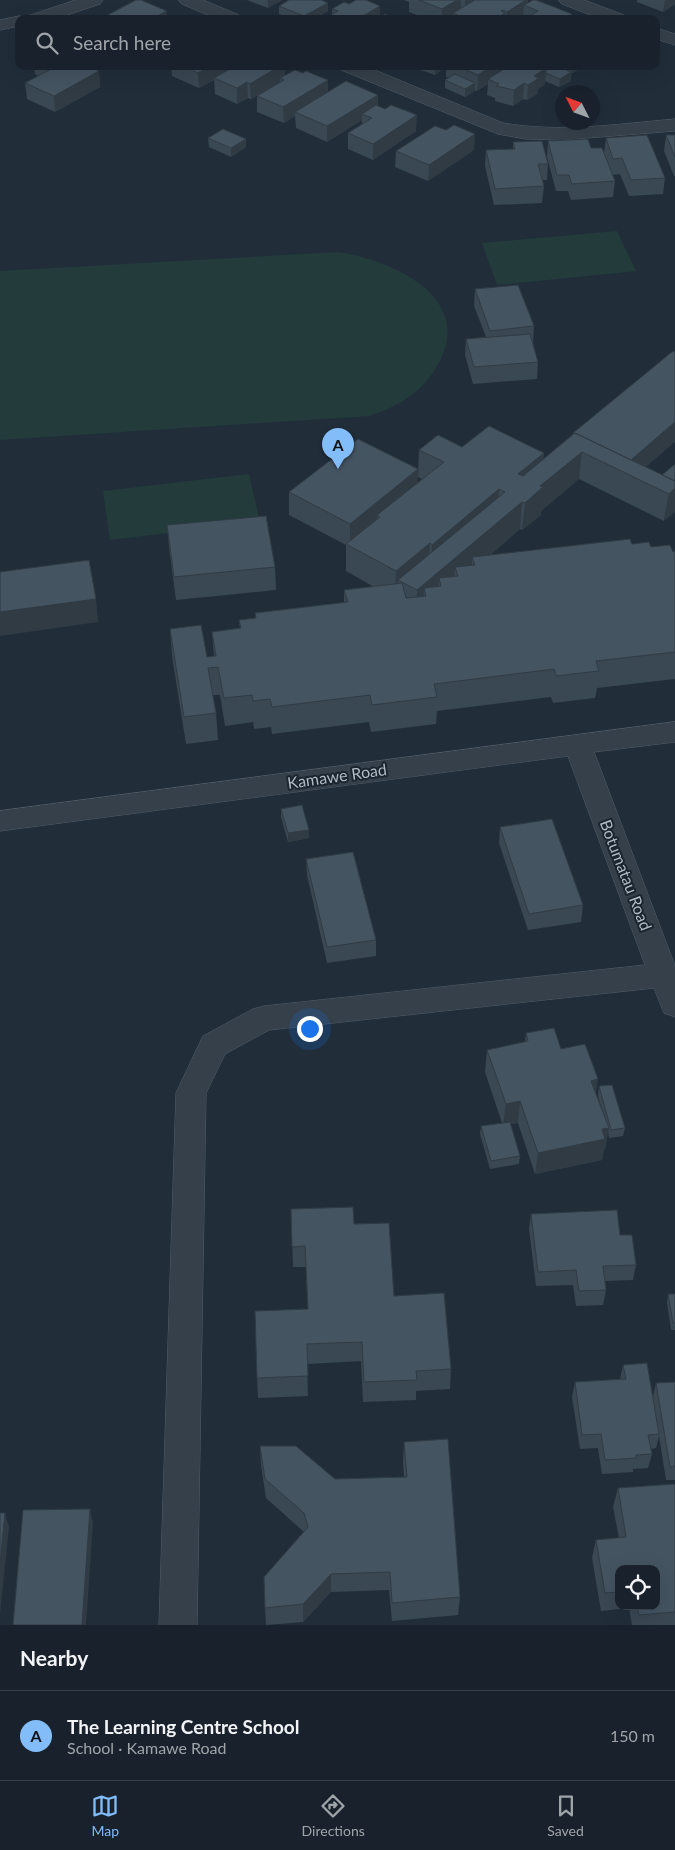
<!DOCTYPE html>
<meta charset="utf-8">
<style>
body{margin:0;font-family:Lato,sans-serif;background:#222a34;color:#f1f3f6}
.controls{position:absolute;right:15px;bottom:15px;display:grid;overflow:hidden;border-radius:10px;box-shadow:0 5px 20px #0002}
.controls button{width:45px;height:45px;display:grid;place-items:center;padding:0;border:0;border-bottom:1px solid #373f48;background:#19222c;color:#f1f3f6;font:25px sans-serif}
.compass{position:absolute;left:555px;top:85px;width:45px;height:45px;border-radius:50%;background:#19222c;box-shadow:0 5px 20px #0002;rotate:312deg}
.you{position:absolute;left:309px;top:1028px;width:18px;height:18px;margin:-12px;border:4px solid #fff;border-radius:50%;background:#1a73e8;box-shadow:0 0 0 8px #1a73e833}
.badge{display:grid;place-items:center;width:32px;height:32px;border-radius:50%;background:#82bcf9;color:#111;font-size:16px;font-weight:700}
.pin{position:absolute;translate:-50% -41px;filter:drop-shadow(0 1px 2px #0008)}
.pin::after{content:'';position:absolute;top:26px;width:18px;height:15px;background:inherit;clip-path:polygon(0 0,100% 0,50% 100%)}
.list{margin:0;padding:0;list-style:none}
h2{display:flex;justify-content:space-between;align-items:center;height:65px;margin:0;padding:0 20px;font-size:21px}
h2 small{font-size:16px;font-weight:400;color:#9fa4a9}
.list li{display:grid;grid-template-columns:32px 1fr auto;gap:15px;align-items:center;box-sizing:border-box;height:90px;padding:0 20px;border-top:1px solid #373f48}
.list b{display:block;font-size:19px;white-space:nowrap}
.list p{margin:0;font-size:16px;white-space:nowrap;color:#9fa4a9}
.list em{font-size:16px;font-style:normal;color:#9fa4a9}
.icon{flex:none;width:28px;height:28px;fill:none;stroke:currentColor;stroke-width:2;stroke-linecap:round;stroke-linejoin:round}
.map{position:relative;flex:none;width:675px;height:1625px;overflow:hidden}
.search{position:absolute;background:#19222c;box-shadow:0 5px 20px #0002;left:15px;right:15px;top:15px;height:55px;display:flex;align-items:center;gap:12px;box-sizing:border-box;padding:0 18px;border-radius:10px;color:#9fa4a9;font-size:19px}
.sheet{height:155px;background:#19222c}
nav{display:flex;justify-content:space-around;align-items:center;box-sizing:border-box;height:70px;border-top:1px solid #373f48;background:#19222c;font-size:14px;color:#9fa4a9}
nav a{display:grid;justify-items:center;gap:2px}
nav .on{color:#82bcf9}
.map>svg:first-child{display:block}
</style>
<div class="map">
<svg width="675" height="1625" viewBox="0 0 675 1625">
<rect width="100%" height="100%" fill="#212e3a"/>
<!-- green -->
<path fill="#233b3b" d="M617 231 636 271 497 285 482 243Z
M339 252C394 261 477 298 437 366 422 393 397 407 369 416L0 440V271Z
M249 474 260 522 110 540 103 491Z"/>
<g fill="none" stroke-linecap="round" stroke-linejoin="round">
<!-- minor casing -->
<g stroke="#535e68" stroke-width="1">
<path id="minor" d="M76 0H103L100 4 55 19H19V26L0 30V20L19 16 24 17Z
M179 0H203L239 15 242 19H217L182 4Z
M559 0H584L624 15 627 19H601L562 4Z
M656 28 675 34V45L656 39Z
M339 66H365L503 123C560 133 618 124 675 119V131L562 140 526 139 498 134 341 70Z
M675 722V742L594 752 675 966V1017L664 1013 654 988 269 1030 225 1054 206 1093 197 1625H159L176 1093 203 1036 253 1009 264 1006 645 965 568 756 0 831V811Z"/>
</g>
<!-- minor -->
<use href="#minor" fill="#35404a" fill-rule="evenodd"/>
</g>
<!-- wall -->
<path fill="#3a4853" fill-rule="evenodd" d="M247 0H282L268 8Z
M404 0H528V3L572 19H523V16L520 19H452V18L450 19H427L409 12V2Z
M637 0H675V4L663 12 637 2Z
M349 4 380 6V17L332 14V9Z
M279 6 328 11 314 19H291L279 14Z
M34 66H88L99 71 100 87 55 112 27 99 25 83 38 76 35 74Z
M171 66H285V75L303 73 328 80V92L378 106 416 131 373 160 348 149V133L362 124V120L327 142 296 128 295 116 284 123 257 112V96L280 82 251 99 248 98 237 104 215 94 214 80 199 88 172 76Z
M409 66H542L544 67 545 66H584L571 74V81L559 87 545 81V84L538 89 537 94 527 100 523 99 513 106 495 101V98L487 95 488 84 477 91 475 90V91L465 97 445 88V80L448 78 446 77V67L435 75Z
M666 135H675V176H674L664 151Z
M208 138 246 147 231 157 209 147Z
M606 138 665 178 663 194 629 196 620 174 612 175 615 181 613 197 571 200 568 191H556L547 157 548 141 591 148 604 153Z
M513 142 548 164 547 180H542L544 186 542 203 494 205 485 166 486 150 513 149Z
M474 150 428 181 395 167 396 151Z
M475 289 534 326 533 343 538 362 537 379 473 384 465 355 466 339 486 337 474 306Z
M573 433 662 475 675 464 664 521 579 479 541 511V515L522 530 520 529 490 555 632 544 673 552 675 551V679L597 688 595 698 553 703 551 697 437 711 436 724 371 732 369 722 272 734 271 727 254 729 253 722 225 726 220 695H213L216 713 218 740 186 744 172 656 170 629 207 657 214 656 212 632 240 629 239 620 255 618V613L344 603V590L374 587 346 571V545L289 515V492L418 469 417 483 422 479 418 477 419 450 462 447 544 453 543 459 572 435Z
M167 525 275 567 276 590 176 600 169 548Z
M281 809 309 830V838L288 842 281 817Z
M500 827 583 905 581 922 528 930 499 843Z
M306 859 376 940V956L327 963 307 875Z
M526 1033 561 1049 596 1094 601 1108 598 1095 599 1086 625 1128 623 1136 609 1138 608 1132 605 1149H604L602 1160 535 1174 518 1123 510 1124 520 1156 519 1164 490 1169 480 1134 481 1126 502 1123 485 1072 487 1050 525 1042Z
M291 1209 354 1224 394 1296 451 1369 450 1389 416 1391V1400L363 1402 361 1361 307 1364 308 1396 258 1398 257 1378 308 1309 306 1267H293Z
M531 1214 620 1235 636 1265 633 1280 605 1281 606 1290 603 1305 576 1306 573 1285 536 1286 529 1229Z
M668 1294H675V1330H671L667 1302Z
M623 1365 653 1397 656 1383 675 1382V1480H666L659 1436 656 1448 651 1449 652 1454 648 1468 633 1469V1472L602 1474 598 1448 580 1449 572 1397 575 1382 620 1379Z
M404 1442 460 1597 458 1615 392 1621 389 1590 331 1592 303 1622 266 1625 265 1608 304 1532 266 1498 261 1465 260 1446 335 1479 404 1477 403 1461Z
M675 1484V1625H632L629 1608 601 1611 592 1558 596 1540 619 1538 613 1507 618 1488ZM619 1569 656 1606H619Z"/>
<!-- shaded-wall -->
<path fill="#303b44" d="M268 0H282L268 8Z
M457 0H461V13H453L452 18 450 19H441L442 9Z
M465 0H478L465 11Z
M526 0H528V7L524 5 523 16 520 19H506L507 12Z
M665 0H675V4L663 12Z
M328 3V11L314 19H304V16Z
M380 6V19H358Z
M503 10V15L505 13V19H496L501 11Z
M167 11V19H152Z
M572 14V19H565Z
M210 66H238L214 78V80L199 88 198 73Z
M276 66H285V79L280 78V82L251 99 250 84Z
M435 66H446V67L435 75Z
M492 66H504V71L488 79V84L477 91 478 75Z
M572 66H584L571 74Z
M546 68 545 84 538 89 537 94 527 100 528 85 534 76Z
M99 71 100 87 55 112 54 96Z
M571 72V81L559 87 560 79Z
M328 80V96L295 112V116L284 123 283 107Z
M247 82 248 98 237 104V88Z
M475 83V91L465 97V89Z
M524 83 523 99 513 106 514 90Z
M378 95V111L362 114V120L327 142V126Z
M417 115 416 131 373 160V144Z
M475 134 474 150 428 181 429 165Z
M246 139V147L231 157V148Z
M675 422V442L634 477 629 461Z
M582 452 579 479 541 511V515L522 530 525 503 540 486Z
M544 453 541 480 516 501 518 474Z
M418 469 417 492 380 517 377 515V525L350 546V524Z
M675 488V512L664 521 669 494Z
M499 489 497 517 431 572 432 545Z
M522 502 520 529 475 568V565L472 557V570L458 576 455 567 454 585 441 586 439 578 438 599 426 596 424 588 423 612 416 618 417 590Z
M430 543 428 571 398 580 397 597 395 598 396 571Z
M96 599 98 622 0 636V612Z
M309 830V838L288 842V833Z
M598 1079 595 1100 591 1081Z
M520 1101 518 1123 503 1125 506 1104Z
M609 1128 605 1149H604L602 1160 535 1174 538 1153 602 1129Z
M90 1509 93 1523 86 1625H82Z
M5 1513 9 1527 0 1614V1564Z
M331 1574V1592L303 1622V1604Z"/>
<!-- building -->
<path fill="#445461" stroke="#303b44" d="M136 0H141L167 11 152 19H100Z
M289 0H321L328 3 304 16 279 6Z
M356 0H366L380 6 358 19H324L338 11 332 9 344 2 349 4Z
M419 0H457L442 9Z
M475 0H526L507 12 503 10 501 11 505 13 496 19H467L453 13Z
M533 0H536L572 14 565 19H524L538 11 524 5Z
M385 14 397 19H377Z
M179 15 188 19H171Z
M50 66H88L99 71 54 96 25 83 53 68Z
M184 66H210L198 73Z
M235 66H280L250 84 247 82 237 88 214 78Z
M457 66H492L478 75Z
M509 66H541L546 68 534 76 539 78 528 85 524 83 514 90 496 86 499 84 488 79Z
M545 66H558L571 72 560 79 546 73V68L544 67Z
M295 70 303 73 306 71 328 80 283 107 257 96 284 80 280 78Z
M455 74 475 83 465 89 445 80Z
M346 81 378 95 327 126 295 112Z
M376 105 385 109 391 105 417 115 373 144 348 133 372 118 362 114Z
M454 125 475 134 429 165 396 151 435 126 446 130Z
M223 129 246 139 231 148 208 138Z
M647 135 665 178 631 180 622 158 613 159 606 138Z
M666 135H675V157Z
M588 139 591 148H602L615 181 572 184 569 175H557L548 141Z
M542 141 548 164H538L544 186 495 189 486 150 515 149 513 142Z
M518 285 534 326 490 331 475 289Z
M530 334 538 362 474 367 466 339Z
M673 351 675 352V422L631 460 575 433 574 434 573 433Z
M489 426 544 453 518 474 523 476 575 433 675 481V488L669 494 582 452 540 486 543 487 525 503 522 502 417 590 398 580 505 492 499 489 432 545 430 543 396 571 346 544 380 517 377 515 444 462 419 450 438 435 462 447Z
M358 439 418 469 350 524 289 492Z
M675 464V481L662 475Z
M266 516 275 567 174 577 167 525Z
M630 539 632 544 649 542 651 547 670 545 673 552 675 551V652L596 661 599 671 556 676 554 669 434 684 437 697 372 705 370 695 272 707 270 699 253 701 252 695 224 698 218 667 208 668 216 713 184 717 170 629 201 625 207 657 216 656 212 632 241 628 239 620 256 618 255 613 348 602 344 590 402 583 406 598 426 596 424 588 441 586 439 578 458 576 455 567 475 565 472 557Z
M89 560 96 599 0 612V572Z
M302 805 309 830 288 833 281 809Z
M552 819 583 905 529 914 500 827Z
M353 852 376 940 327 947 306 859Z
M554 1028 561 1049 585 1044 598 1079 591 1081 609 1128 602 1129 605 1139 538 1153 520 1101 506 1104 487 1050 528 1041 526 1033Z
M612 1085 625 1128 611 1130 599 1086Z
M510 1122 520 1156 491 1161 481 1126Z
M353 1207 354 1224 389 1223 394 1296 444 1293 451 1369 416 1371 417 1380 364 1382 362 1342 307 1344 308 1376 257 1378 255 1311 308 1309 305 1246 292 1247 291 1209Z
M617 1210 620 1235H632L636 1265 603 1266 606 1290 579 1291 576 1270 538 1272 531 1214Z
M668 1294H675V1323H673Z
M647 1363 659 1434 648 1435 652 1454 636 1455V1458L605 1460 601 1434 582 1435 575 1382 626 1379 623 1365Z
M675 1382V1466L670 1467 656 1383Z
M448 1439 460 1597 392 1603 390 1572 331 1574 303 1604 265 1608 264 1577 308 1527 304 1513 265 1479 260 1446H296L335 1479 407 1477 404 1442Z
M675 1484V1612L639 1615 637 1606H656V1569H619V1592L605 1593 596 1540 626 1537 618 1488Z
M90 1509 82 1625H13L23 1510Z
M0 1513H5L0 1564Z"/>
<g text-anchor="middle" stroke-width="4" stroke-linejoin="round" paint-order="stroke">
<!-- street labels -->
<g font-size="16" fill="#b0bbc6" stroke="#1a252f">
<text transform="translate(337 776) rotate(-8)" y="6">Kamawe Road</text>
<text transform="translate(626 875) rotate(69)" y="6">Botumatau Road</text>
</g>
</g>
</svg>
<div class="controls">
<button><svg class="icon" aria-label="locate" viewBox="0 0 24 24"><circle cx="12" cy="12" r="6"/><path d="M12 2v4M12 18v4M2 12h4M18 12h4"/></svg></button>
</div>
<svg class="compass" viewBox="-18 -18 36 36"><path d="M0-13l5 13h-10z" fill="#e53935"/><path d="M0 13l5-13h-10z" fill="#9fa4a9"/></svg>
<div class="you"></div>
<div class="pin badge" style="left:338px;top:469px">A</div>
<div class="search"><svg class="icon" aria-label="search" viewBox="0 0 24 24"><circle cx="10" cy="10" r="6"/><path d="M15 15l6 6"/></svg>Search here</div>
</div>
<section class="sheet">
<h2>Nearby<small></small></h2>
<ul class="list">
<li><span class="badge">A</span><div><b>The Learning Centre School</b><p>School · Kamawe Road</p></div><em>150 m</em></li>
</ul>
</section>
<nav>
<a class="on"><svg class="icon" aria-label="map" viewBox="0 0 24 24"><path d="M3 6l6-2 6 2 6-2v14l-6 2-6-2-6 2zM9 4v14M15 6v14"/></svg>Map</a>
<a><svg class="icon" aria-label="directions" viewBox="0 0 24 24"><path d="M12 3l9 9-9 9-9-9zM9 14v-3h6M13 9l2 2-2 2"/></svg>Directions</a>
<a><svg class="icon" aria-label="saved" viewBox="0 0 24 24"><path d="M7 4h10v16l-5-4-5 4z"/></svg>Saved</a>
</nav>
